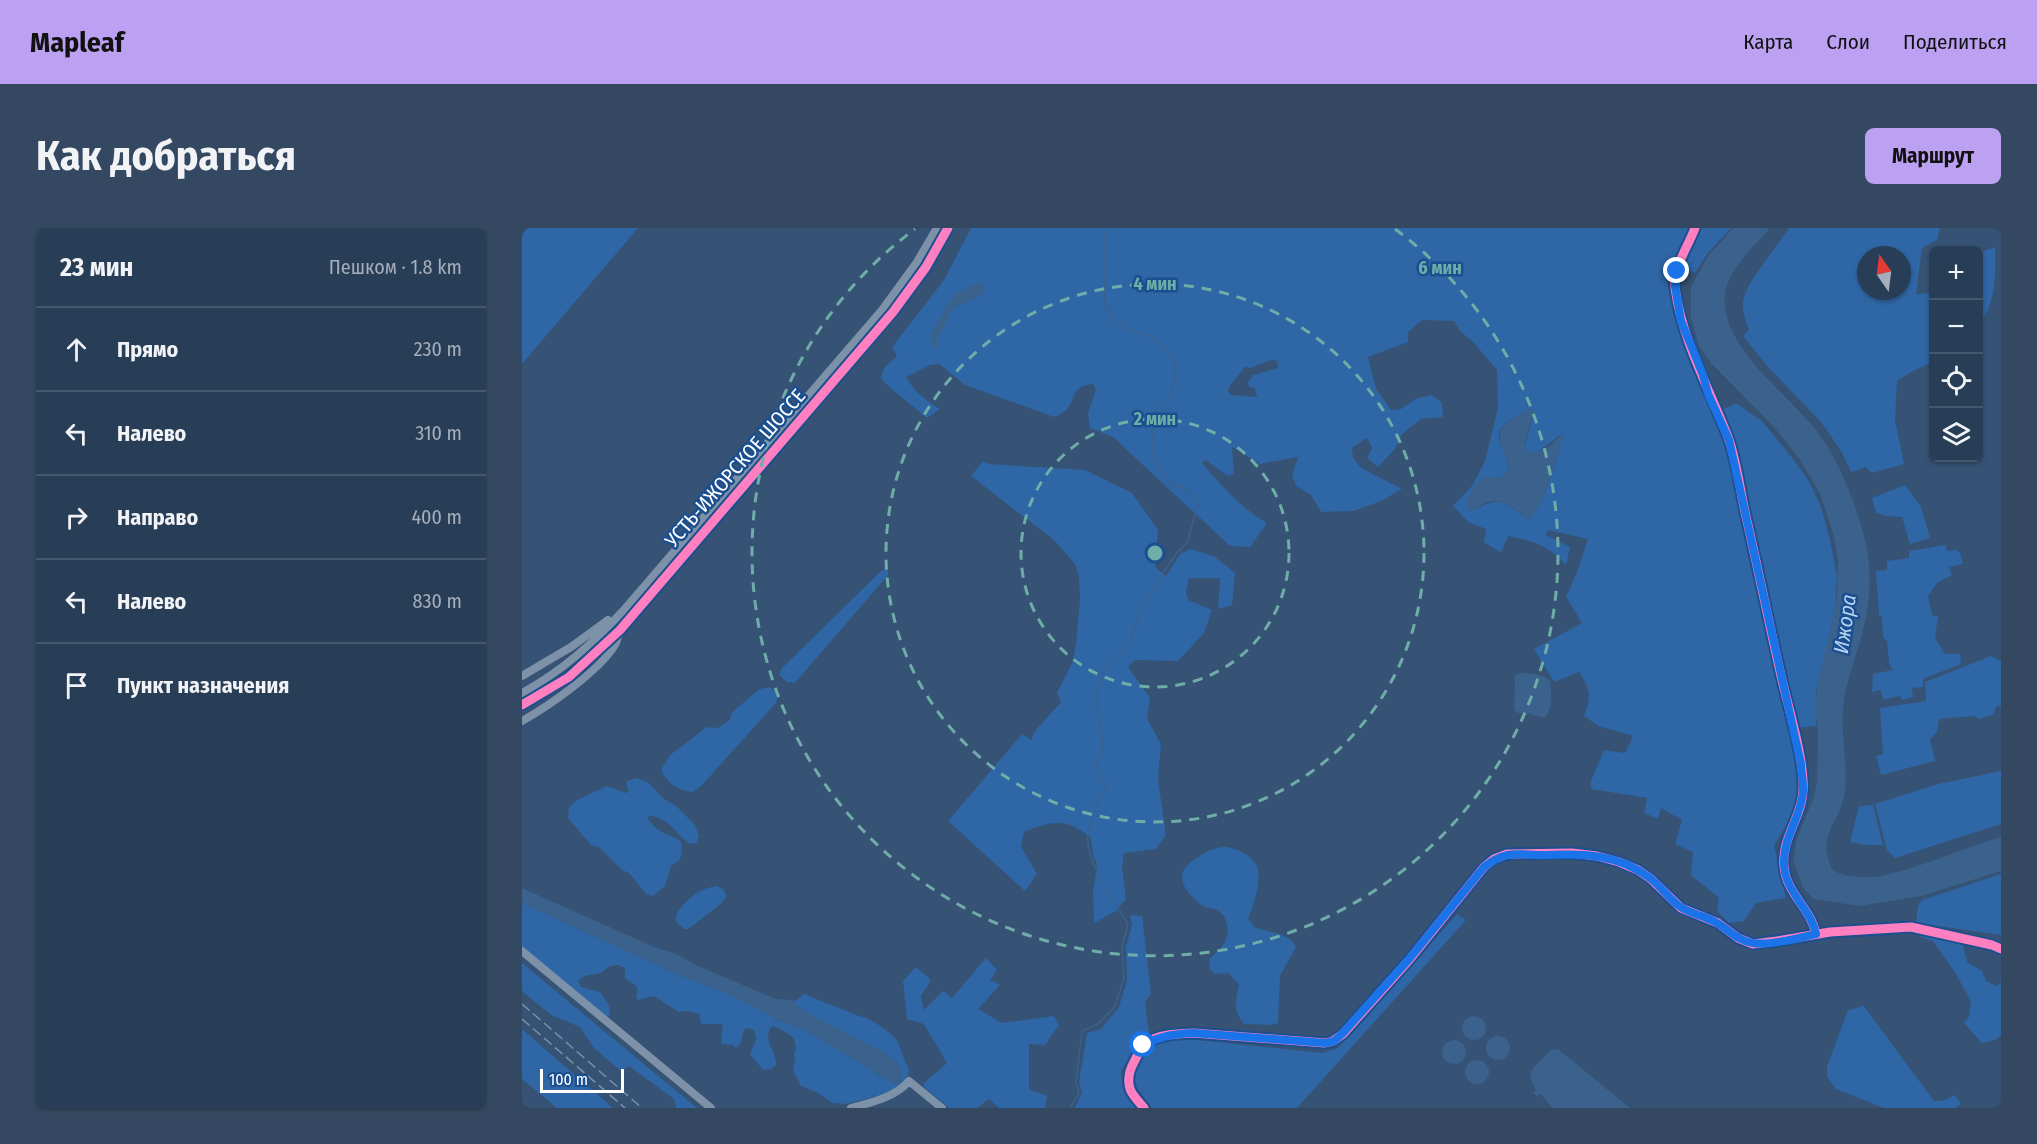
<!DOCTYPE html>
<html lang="ru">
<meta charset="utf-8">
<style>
body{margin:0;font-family:"Fira Sans Condensed",sans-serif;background:#344961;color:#f1f3f6}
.controls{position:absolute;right:18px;top:18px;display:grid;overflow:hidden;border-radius:9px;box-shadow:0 2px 4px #0004}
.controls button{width:54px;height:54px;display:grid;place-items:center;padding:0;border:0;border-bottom:2px solid #44576d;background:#283e57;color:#f1f3f6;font:30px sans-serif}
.compass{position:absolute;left:1335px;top:18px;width:54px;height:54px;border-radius:50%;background:#283e57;box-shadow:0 2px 4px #0004;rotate:346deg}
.scale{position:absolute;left:18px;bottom:15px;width:84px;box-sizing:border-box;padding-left:6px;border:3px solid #fff;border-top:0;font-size:16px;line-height:21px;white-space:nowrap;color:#fff;-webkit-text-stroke:4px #1b4f8f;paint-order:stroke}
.stop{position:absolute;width:18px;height:18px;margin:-14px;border:4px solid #1a73e8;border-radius:50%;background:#fff}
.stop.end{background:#1a73e8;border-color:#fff;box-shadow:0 2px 6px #0008}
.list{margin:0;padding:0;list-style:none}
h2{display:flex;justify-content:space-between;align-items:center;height:78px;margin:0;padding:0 24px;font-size:26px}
h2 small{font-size:20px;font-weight:400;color:#a5aeba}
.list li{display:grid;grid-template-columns:39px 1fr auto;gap:18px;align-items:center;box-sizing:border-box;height:84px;padding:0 24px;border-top:2px solid #44576d}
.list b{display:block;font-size:22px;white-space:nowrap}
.list em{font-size:20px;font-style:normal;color:#a5aeba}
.icon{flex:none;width:33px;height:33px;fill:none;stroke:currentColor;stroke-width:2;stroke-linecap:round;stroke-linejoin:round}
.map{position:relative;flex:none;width:1479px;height:880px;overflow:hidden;border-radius:9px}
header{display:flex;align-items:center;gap:36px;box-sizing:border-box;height:84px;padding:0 30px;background:#bca0f2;color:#111}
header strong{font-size:28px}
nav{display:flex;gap:33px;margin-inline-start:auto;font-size:21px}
.intro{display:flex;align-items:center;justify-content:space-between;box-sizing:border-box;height:144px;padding:0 36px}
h1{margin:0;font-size:42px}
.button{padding:15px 27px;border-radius:9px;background:#bca0f2;color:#111;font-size:21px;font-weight:700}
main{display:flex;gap:36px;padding:0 36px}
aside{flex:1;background:#283e57;border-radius:9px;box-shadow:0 2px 4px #0004}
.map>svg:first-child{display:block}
</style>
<header>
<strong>Mapleaf</strong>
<nav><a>Карта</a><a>Слои</a><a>Поделиться</a></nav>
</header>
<div class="intro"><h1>Как добраться</h1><a class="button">Маршрут</a></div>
<main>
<aside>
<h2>23 мин<small>Пешком · 1.8 km</small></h2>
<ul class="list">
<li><svg class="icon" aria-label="ahead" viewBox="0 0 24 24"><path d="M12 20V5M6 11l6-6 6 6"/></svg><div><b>Прямо</b></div><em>230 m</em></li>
<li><svg class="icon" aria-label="left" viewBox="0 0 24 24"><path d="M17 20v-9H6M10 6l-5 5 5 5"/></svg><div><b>Налево</b></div><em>310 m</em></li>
<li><svg class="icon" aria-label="right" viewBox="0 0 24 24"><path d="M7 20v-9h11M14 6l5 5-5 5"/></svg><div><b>Направо</b></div><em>400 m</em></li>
<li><svg class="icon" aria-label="left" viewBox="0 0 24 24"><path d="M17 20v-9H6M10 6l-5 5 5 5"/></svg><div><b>Налево</b></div><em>830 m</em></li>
<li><svg class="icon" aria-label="arrive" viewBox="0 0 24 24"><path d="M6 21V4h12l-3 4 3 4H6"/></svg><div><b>Пункт назначения</b></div></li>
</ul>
</aside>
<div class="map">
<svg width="1479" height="880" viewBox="0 0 1479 880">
<rect width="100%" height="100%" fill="#365274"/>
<!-- green -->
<path fill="#2f66a5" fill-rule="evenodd" d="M0 0H116L0 136Z
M449 0H1209L1185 26 1173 45 1159 38 1151 61 1168 119 1185 144 1200 182 1214 175 1240 193 1271 231 1287 253 1299 279 1308 312 1315 347 1313 384 1294 464V498L1267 501C1273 523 1283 553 1275 576 1269 591 1260 604 1252 618L1264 670 1234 675 1222 693 1207 695 1195 683 1197 670 1169 647 1171 624 1153 616 1160 592 1139 580 1136 591 1122 585 1125 570 1069 561V553L1082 522 1103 525 1111 508 1076 498 1062 488C1069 469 1069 462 1057 444L1032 454 1012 421 1060 395 1044 369 1057 339 1066 311 1026 302 1024 307 1048 319 1044 337C1025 317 1012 313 986 308L979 325 962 314 964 301 946 294 931 278 950 258 963 233 976 180 975 142 951 114 939 104 932 93 900 92 886 104V114L846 129 854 161 869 182 879 181 895 170 910 167 920 175 921 189 899 191 880 206 873 221 856 239 845 230 850 220 845 210 830 220 831 229 839 240 880 261 859 273 832 283 799 284 789 267 774 258 770 247 776 229 738 236 710 219 712 246 706 248 683 232 680 235C700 258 719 280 745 295L728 319 708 318 591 209 568 200 566 185 574 162 571 156C549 158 555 169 545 181 542 185 537 187 532 189L443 157 417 136 408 137 384 149C392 164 404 172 418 181L405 190 366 158 359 150 362 140 375 128 370 119 422 52ZM749 132 755 133 756 140 731 147 726 154 727 159 733 160 735 169 709 167 706 163 707 159 723 139 729 140ZM1012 181C1011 195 1004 207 1003 220L1006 225H1014L1040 206 1043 209 1037 215 1036 228 1022 267 1008 292C986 278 981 266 954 281L966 249C977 253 983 249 987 239 986 229 979 221 977 211 974 195 1000 185 1012 181Z
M1267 0H1418L1415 12 1400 20 1394 66 1411 65V134L1389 144 1375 153 1373 192 1382 236 1350 245 1344 239 1329 244 1319 223 1299 194 1246 139 1221 108 1227 102C1223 92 1219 80 1222 69 1227 51 1256 17 1267 0ZM1344 27H1380V63H1344Z
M1473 19C1474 45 1474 76 1457 96V25Z
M461 233 467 236 563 242 610 265 636 302 633 339 644 348 658 326 669 321 693 329 713 345 710 377 696 381 698 350H667L664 364 666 372 690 382 682 405 656 433 613 432 606 439 628 470 625 491 639 516 636 551 644 607 634 621 602 625 600 639 604 671 594 683 572 695 571 664 575 636 571 628 569 610C545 590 530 592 502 604L499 619 515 646 503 663 426 593 500 506 509 512 514 502 539 474 535 465 551 433 554 415 558 371 557 349 553 336 533 313 449 248Z
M1383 257 1399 279 1408 310 1388 316 1380 289 1365 288 1354 285 1350 270Z
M1424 317 1425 323 1434 322 1438 325 1441 336 1427 339 1430 347 1416 354 1406 368 1410 387 1416 388 1413 410 1423 426H1438L1439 436 1401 451V459L1390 460 1391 469 1380 472 1378 468 1361 472 1359 462 1350 464 1351 446 1371 442 1367 435 1365 413 1361 410 1360 388H1357L1354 343 1365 342V333L1387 330V323Z
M364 340 366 343V347L273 455 265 454 257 447 260 440 357 345Z
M1469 428 1479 433V478H1475L1471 487 1457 491 1454 488 1417 491 1415 504 1408 511 1413 533 1359 547 1354 528 1361 526 1358 480 1404 473 1403 454Z
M248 459 256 467 254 475 180 557 171 564C156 563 146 556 139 542L148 527 185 499 196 500 208 492 210 484 238 461Z
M1479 543V596L1373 630 1365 622 1353 576 1416 556Z
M115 550 127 555 142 571 153 577 173 597 177 608 174 616 166 615C154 605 145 589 128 588L125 590C129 595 134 601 140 604 157 613 163 608 158 632L149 638 143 658 131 668 124 666 107 645 100 642 78 620 68 616 46 590 47 579 55 572 85 558 104 565 107 563 104 557 105 553Z
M1351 577 1361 617H1343L1328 614 1337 578Z
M702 619C713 619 730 627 735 638 740 650 732 679 726 690L732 699 760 707 769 712 774 719 758 748 756 795 749 797 722 796C710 781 714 773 717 756L706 745 693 746 688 741 687 731C691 727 697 723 700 718 709 708 707 688 695 682 690 680 686 680 681 678 672 672 660 660 660 649 660 642 664 638 669 634 680 626 689 620 702 619Z
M1479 646V707L1394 695 1396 678 1400 672Z
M195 658 202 662 204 669 200 675 166 701H162L154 694V687C163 672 177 660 195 658Z
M0 675 157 747 200 763 251 789 252 792C278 794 322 826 345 839 358 847 364 854 379 854L378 838 358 822 281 783 271 774 282 766 337 788C347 789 371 805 376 814 380 824 381 831 387 841L386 849 380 857 359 867 325 876 311 875 296 865 279 858 271 842 273 831 272 824 274 821 272 810 257 800 250 798C239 813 255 822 254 837L249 841 241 842 228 826 234 811 232 802 224 800C218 806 222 815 214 820L211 817 200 816 199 809 201 799 199 796H180L178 793V786L164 783 157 784 132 768 117 772 114 770C118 754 112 758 103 750V740L96 737 88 738 79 745 62 748 56 753 59 759 78 764C84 773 91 779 86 790L0 720Z
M935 686 944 692 775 880H630L615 860 611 846C626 821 627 817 658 810L800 825 816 820Z
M608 687 620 688 629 765 623 775 627 804 616 815 599 843 601 860 615 880H553L560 864 557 854 565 805 579 801 597 779 605 752 604 719 610 697Z
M1401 706 1441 717 1445 734 1460 743 1464 753 1474 758 1479 754V808L1473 812 1460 815 1442 795 1447 789 1449 774 1434 746 1411 713 1399 709 1398 707Z
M464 730 475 742 468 752 478 757 456 781 480 795 532 788 537 797 523 817 507 816V861L525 868 523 880H477L467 871 455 880H427L402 859V855L425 835 402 796 385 791 381 753 394 739 409 752 399 768 402 782 421 763 430 770Z
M0 735 175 880H154L152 871 107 838 99 843 72 820 58 799 29 787 0 763Z
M1341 777 1412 873H1420L1433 867 1439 876 1433 880H1362L1314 861 1305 849V839L1326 782 1332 781Z
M0 801 91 880H35L0 851Z"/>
<!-- water -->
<path fill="#3b618d" d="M1211 0H1248C1232 19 1206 41 1203 67 1197 122 1275 171 1302 213 1321 241 1341 294 1346 327 1349 349 1348 373 1343 394 1337 424 1323 452 1321 482 1319 512 1328 544 1321 573 1316 592 1299 607 1306 628 1307 632 1308 638 1310 641 1318 649 1347 651 1358 648 1399 640 1438 621 1479 609V643L1400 668 1337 678 1292 671 1281 660 1271 633 1275 610 1292 569 1295 552 1296 506 1293 478 1297 447 1309 401 1315 366 1316 332 1311 305 1299 268 1279 233 1252 199 1189 135 1177 118 1169 91V59L1186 28Z
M455 55 460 56 463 63 459 67 431 80 415 112 414 120 410 121 409 107 427 75 434 65Z
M1008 181H1012V185L1003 213V220L1006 224C1019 226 1032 215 1040 206L1043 209 1037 215 1036 228 1022 267 1008 292C996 284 983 270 967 274 961 275 955 281 949 283L944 276C947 265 954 254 964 248 976 251 982 252 987 239 986 230 981 224 979 216 972 198 994 188 1008 181Z
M1000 445C1009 445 1021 447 1028 452 1030 465 1031 480 1023 490L1004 485H996L992 482C992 470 993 459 993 447Z
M0 660 130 718 156 727 176 738 254 771 270 772 281 783 358 822 378 838 379 850 377 857 367 854 352 843 285 804 256 792H252L251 789 200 763 157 747 0 675Z
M940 800a12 12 0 1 1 24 0a12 12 0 1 1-24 0Z
M964 820a12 12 0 1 1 24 0a12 12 0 1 1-24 0Z
M920 824a12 12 0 1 1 24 0a12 12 0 1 1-24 0Z
M1036 821 1108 880H1030L1019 866 1015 868 1011 865 1014 862C1000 840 1016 839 1028 822Z
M943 844a12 12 0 1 1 24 0a12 12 0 1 1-24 0Z"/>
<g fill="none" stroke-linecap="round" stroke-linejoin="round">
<!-- stream -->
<path stroke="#3b618d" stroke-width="1.5" d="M548 880 557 866 554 854 560 803 576 796 592 780 602 751 600 719 606 696C592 674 562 632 566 606 569 589 577 573 584 557L577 546 574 536 581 518 575 474V461L586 435 608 418 617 386 638 349 655 325 665 315 676 277 666 261 649 257 630 227 631 198 647 174 653 152V134L644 121 634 111 608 101 592 91 583 76 582 0"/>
<!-- minor -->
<path stroke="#7d92a8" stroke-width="8" d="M1173 0C1166 19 1151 39 1153 60 1160 112 1187 160 1206 209 1214 230 1218 261 1223 284 1236 340 1247 396 1260 452 1267 482 1283 534 1281 563 1280 589 1259 611 1262 638 1264 666 1289 680 1294 706
M0 448 49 419 86 392
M0 465C40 443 69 417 101 383L360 82 395 34 415 0
M0 477 47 449 98 402 371 84 404 39 426 0
M0 493C27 478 77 443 93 417 95 413 96 407 98 403
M0 723 189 880
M329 880C348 875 374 869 387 853L420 880
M622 880C617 874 610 867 608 861 605 851 607 843 612 834 625 805 642 807 671 805L803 815 811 813 821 806 888 731 962 639 972 631 985 626 1050 625 1075 628 1097 634 1116 642 1129 651 1159 680 1196 695 1216 710 1231 716 1255 713 1308 704 1389 699 1470 717 1479 721"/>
<!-- rail -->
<path stroke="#7e92a7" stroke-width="1.5" stroke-dasharray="10 4.5" stroke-linecap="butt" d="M0 776 120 880
M0 791 103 880"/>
<!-- cycleway casing -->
<g stroke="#1b4f8f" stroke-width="13">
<path id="cycleway" d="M1173 0C1166 19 1151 39 1153 60 1160 112 1187 160 1206 209 1214 230 1218 261 1223 284 1236 340 1247 396 1260 452 1267 482 1283 534 1281 563 1280 589 1259 611 1262 638 1264 666 1289 680 1294 706
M0 477 47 449 98 402 371 84 404 39 426 0
M622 880C617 874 610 867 608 861 605 851 607 843 612 834 625 805 642 807 671 805L803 815 811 813 821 806 888 731 962 639 972 631 985 626 1050 625 1075 628 1097 634 1116 642 1129 651 1159 680 1196 695 1216 710 1231 716 1255 713 1308 704 1389 699 1470 717 1479 721"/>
</g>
<!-- cycleway -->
<use href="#cycleway" stroke="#ff80c0" stroke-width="9"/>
</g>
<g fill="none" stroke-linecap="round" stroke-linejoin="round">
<!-- route -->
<path stroke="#1a73e8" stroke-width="8" d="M621 817C638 808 652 806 671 805L803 815 812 813 820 806 888 730 962 639C985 621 995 627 1022 627 1060 625 1096 626 1128 650 1138 658 1147 670 1157 678 1168 686 1184 688 1195 695 1207 702 1216 713 1231 715 1247 718 1278 710 1294 706 1289 680 1262 664 1262 635 1261 610 1279 589 1281 564 1282 555 1279 545 1279 536L1207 212 1186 166 1181 147 1159 93 1153 58 1155 43"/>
</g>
<!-- distance rings -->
<g fill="none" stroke="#6fada8" stroke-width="3" stroke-dasharray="10 8">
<circle cx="633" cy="325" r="134"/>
<circle cx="633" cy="325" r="269"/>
<path d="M873 1A403 403 0 1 1 393 1"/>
</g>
<g text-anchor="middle" stroke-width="5" stroke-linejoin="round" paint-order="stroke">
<!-- street labels -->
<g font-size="20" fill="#fff" stroke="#1b4f8f">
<text transform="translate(213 240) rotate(-49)" y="7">УСТЬ-ИЖОРСКОЕ ШОССЕ</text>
</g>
<!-- water labels -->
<g font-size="21" font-style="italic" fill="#b5d3f5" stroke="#1b4f8f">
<text transform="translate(1323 396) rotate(-82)" y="7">Ижора</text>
</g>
</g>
<circle cx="633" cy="325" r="9" fill="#6fada8" stroke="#1b4f8f" stroke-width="3"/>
<g font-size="18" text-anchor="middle" font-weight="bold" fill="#6fada8" stroke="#1b4f8f" stroke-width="5" stroke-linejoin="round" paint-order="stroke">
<text x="918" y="46">6 мин</text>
<text x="633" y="62">4 мин</text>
<text x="633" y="197">2 мин</text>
</g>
</svg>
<div class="controls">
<button>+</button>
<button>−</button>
<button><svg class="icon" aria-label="locate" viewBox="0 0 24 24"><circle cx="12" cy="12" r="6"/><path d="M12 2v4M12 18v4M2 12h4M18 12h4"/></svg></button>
<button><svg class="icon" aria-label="layers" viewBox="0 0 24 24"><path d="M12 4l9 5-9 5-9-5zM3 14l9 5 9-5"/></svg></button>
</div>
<svg class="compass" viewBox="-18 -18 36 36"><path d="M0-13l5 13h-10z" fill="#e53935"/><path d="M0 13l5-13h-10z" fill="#a5aeba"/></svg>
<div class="scale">100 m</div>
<div class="stop" style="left:621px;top:817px"></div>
<div class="stop end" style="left:1155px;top:43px"></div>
</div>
</main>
